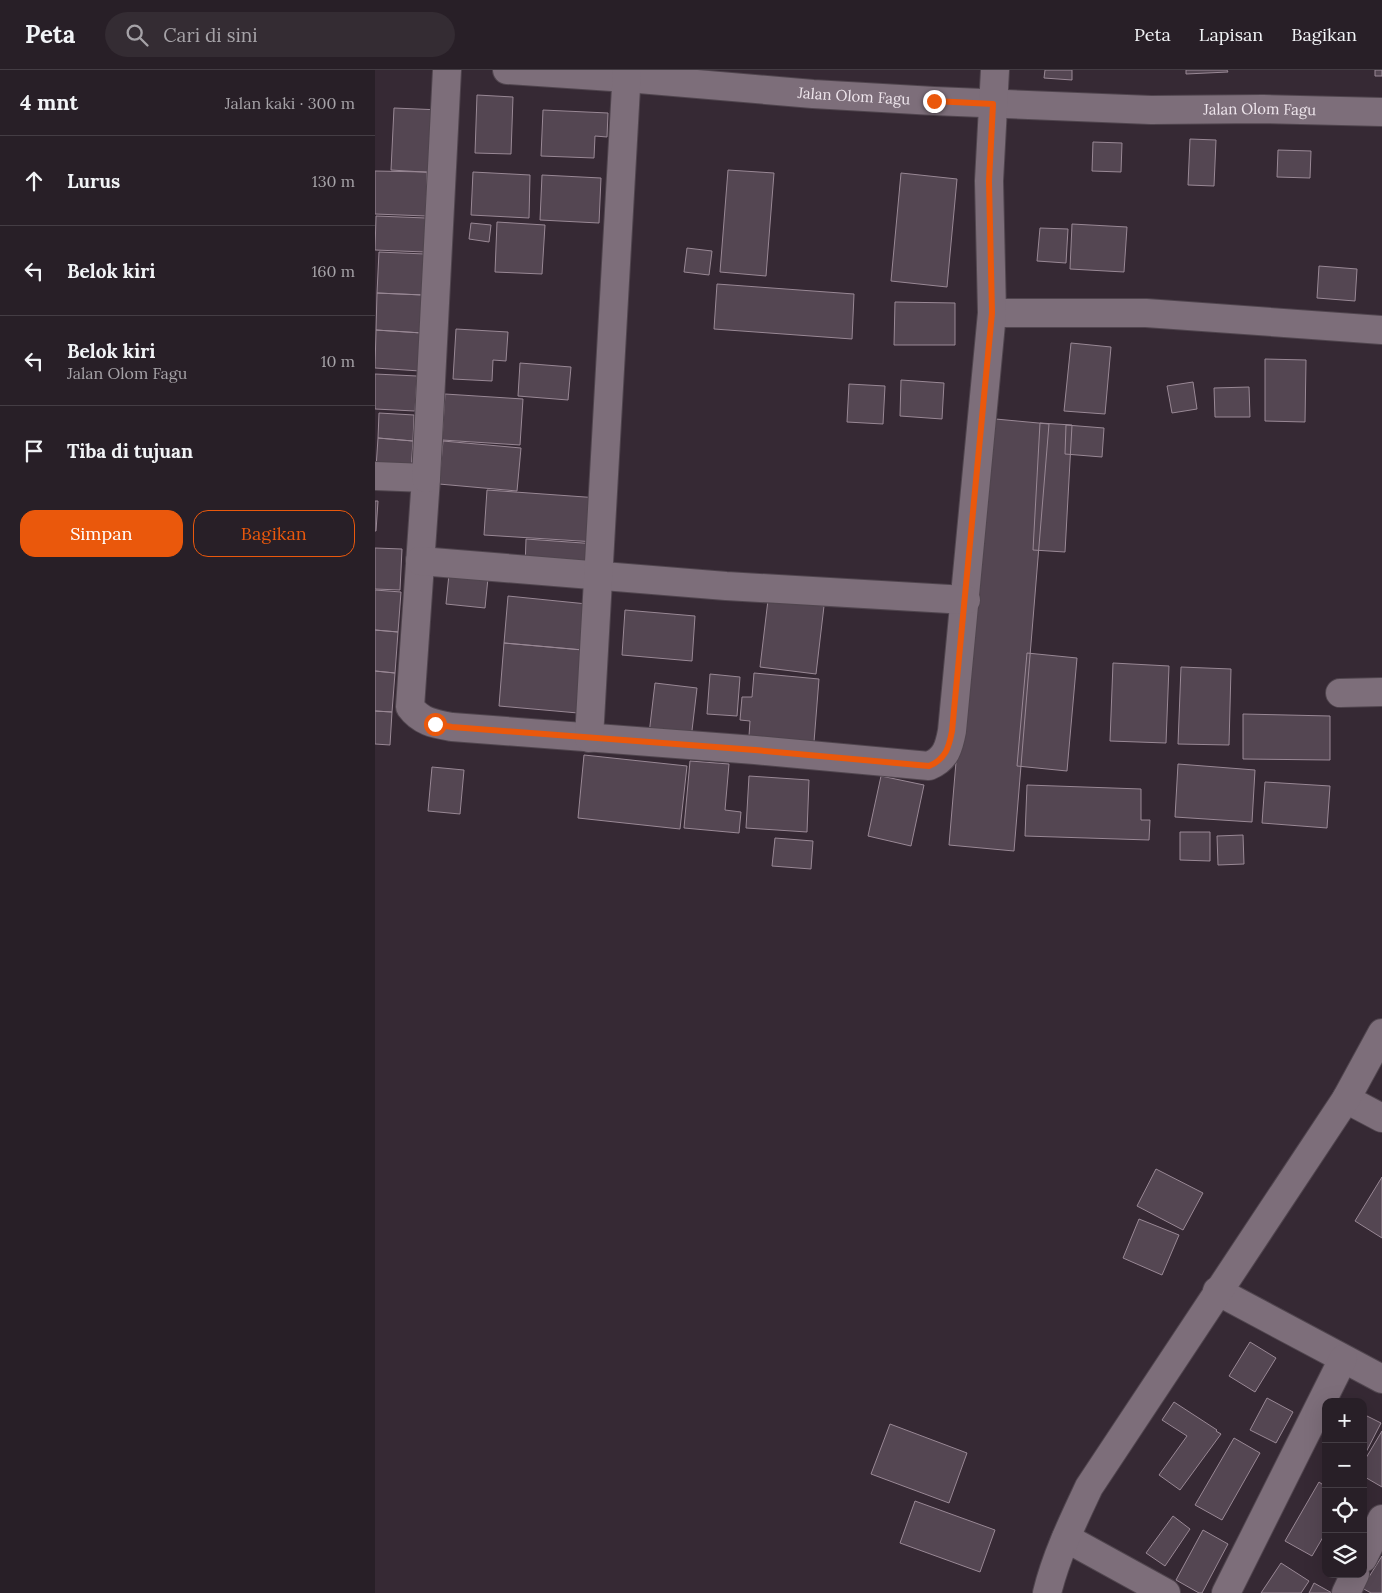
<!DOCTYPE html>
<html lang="id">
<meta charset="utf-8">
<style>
body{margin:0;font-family:Lora,serif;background:#342c33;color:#f1f3f6}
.controls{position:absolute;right:15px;bottom:15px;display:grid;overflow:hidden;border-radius:10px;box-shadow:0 5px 20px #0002}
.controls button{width:45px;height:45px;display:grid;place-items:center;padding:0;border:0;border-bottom:1px solid #443d44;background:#281f27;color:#f1f3f6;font:25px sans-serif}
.stop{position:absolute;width:15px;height:15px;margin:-11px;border:4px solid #ea580c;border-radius:50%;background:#fff}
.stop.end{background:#ea580c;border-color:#fff;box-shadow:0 1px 5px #0008}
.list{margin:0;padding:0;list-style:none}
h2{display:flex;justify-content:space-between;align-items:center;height:65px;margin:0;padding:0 20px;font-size:21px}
h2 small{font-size:16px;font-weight:400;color:#a5a2a7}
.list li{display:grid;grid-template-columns:32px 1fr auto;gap:15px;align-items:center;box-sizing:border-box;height:90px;padding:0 20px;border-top:1px solid #443d44}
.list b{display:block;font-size:19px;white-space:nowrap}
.list p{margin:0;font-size:16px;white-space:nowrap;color:#a5a2a7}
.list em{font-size:16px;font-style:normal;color:#a5a2a7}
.actions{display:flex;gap:10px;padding:15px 20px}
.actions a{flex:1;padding:11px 0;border:1px solid #ea580c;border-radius:15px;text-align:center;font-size:18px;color:#ea580c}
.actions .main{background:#ea580c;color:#fff}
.icon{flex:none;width:28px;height:28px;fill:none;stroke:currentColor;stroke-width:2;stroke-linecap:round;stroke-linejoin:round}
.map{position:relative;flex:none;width:1007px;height:1523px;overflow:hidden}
header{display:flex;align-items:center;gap:30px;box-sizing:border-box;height:70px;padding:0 25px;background:#281f27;border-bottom:1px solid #443d44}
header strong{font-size:24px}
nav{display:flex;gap:28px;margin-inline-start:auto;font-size:18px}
.search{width:350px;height:45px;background:#342c33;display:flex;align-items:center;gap:12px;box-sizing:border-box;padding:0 18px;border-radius:28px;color:#a5a2a7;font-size:19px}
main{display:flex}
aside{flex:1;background:#281f27}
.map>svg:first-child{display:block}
</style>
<header>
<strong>Peta</strong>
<div class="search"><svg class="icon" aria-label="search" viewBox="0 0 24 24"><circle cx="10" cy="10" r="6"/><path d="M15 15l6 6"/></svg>Cari di sini</div>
<nav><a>Peta</a><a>Lapisan</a><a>Bagikan</a></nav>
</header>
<main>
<aside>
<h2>4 mnt<small>Jalan kaki · 300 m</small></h2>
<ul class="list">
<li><svg class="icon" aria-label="ahead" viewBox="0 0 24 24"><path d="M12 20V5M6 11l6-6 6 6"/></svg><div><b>Lurus</b></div><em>130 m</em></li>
<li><svg class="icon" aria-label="left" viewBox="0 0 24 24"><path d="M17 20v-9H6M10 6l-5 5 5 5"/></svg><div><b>Belok kiri</b></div><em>160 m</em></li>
<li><svg class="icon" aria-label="left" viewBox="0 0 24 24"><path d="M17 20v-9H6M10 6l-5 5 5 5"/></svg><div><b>Belok kiri</b><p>Jalan Olom Fagu</p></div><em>10 m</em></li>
<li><svg class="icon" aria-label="arrive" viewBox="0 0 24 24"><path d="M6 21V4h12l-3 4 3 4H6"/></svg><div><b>Tiba di tujuan</b></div></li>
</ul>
<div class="actions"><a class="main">Simpan</a><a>Bagikan</a></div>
</aside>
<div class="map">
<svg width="1007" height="1523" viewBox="0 0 1007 1523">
<rect width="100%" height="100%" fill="#362934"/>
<!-- building -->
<path fill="#544652" stroke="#998895" d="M670 0H697V10L669 8Z
M811 0H852L853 2 811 4Z
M1000 0H1007V6H1000Z
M102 25 138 27 136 84 100 83Z
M19 38 66 40 64 103 16 100Z
M168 40 233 43 232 67 220 66 219 88 166 86Z
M815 69 841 70 839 116 813 115Z
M718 72 747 73 746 102 717 101Z
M903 80 936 81 935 108 902 107Z
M353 100 399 103 391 206 345 202Z
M0 101 52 102 51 146 0 144Z
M98 102 155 105 154 148 96 145Z
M526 103 582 109 572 217 516 211Z
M167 105 226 108 224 153 165 150Z
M1 146 51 148 50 182 0 180Z
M122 152 170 155 167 204 120 202Z
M96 153 116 155 114 172 94 169Z
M697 154 752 157 749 202 695 199Z
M665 158 693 159 691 193 662 191Z
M312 178 337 181 334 205 309 202Z
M4 182 50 184 48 225 2 223Z
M944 196 982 199 980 231 942 228Z
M342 214 479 224 477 269 339 259Z
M2 223 48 225 47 263 1 260Z
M520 232 580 233V275H519Z
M81 259 133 262 131 291 118 290 117 311 78 309Z
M1 260 47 263 45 301 0 298Z
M696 273 736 277 730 344 689 341Z
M890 289 931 290 930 352 890 351Z
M145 293 196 297 193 330 143 326Z
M0 304 42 306 40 341 0 339Z
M526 310 569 313 567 349 525 346Z
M818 312 822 339 797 343 792 316Z
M474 314 510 316 508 354 472 352Z
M874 317 875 347H840L839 318Z
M70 324 148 329 145 375 67 370Z
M4 343 39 345 38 371 3 368Z
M610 348 674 354 639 781 574 775Z
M665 353 697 355 690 482 658 480Z
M691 355 729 358 727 387 690 384Z
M3 368 38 371 36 400 1 398Z
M68 371 146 378 142 421 64 414Z
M112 420 224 428 221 472 109 465Z
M0 431H3L1 461H0Z
M151 469 222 474 220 502 150 497Z
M0 478 27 479 25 520 0 519Z
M74 504 113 508 110 538 71 534Z
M0 520 26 522 23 562 0 560Z
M133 526 212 534 208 580 129 573Z
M393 530 449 536 441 604 385 597Z
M250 540 320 546 317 591 247 585Z
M0 560 23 562 20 603 0 601Z
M129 573 208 580 203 643 124 636Z
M652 583 702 588 692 701 642 696Z
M738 593 794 596 791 673 735 671Z
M806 597 856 599 854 675 803 674Z
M0 601 20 603 17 642 0 641Z
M379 603 444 609 439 672 418 670 417 677 374 666 375 651 365 650 367 627H377Z
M335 604 365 607 362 646 332 644Z
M280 613 322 618 316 669 274 664Z
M0 641 17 642 15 675 0 674Z
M868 644 955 646V690L868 689Z
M209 685 312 696 305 759 203 748Z
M315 691 354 694 350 740 366 742 364 763 309 758Z
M803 694 880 700 877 752 800 747Z
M57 697 89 700 85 744 53 741Z
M374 706 434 710 432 762 371 758Z
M506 706 549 715 536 776 493 766Z
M890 712 955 716 952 758 887 753Z
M652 715 766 719V750H775L774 770 650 766Z
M805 762H835V791L805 790Z
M868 765 869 794 843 795 842 766Z
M400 768 438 771 436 799 397 796Z
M781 1099 828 1123 808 1160 762 1136Z
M1007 1107V1168L980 1151Z
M764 1149 804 1165 787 1205 748 1188Z
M875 1272 901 1288 880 1322 854 1306Z
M892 1328 918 1342 901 1373 875 1360Z
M799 1332 842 1360 841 1361 846 1364 805 1420 784 1405 812 1366 787 1350Z
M988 1344 1006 1353 988 1388Z
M515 1354 592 1383 574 1433 496 1404Z
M1007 1361V1417L988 1406V1393Z
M859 1368 885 1383 847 1450 820 1435Z
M944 1412 951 1417V1462L937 1486 910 1471Z
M540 1431 620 1460 605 1502 525 1473Z
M798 1446 815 1459 790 1496 771 1483Z
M828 1460 853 1474 827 1523H824L801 1510Z
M1007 1486V1523H996L987 1518Z
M906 1493 934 1511 926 1523H886Z
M939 1513 957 1523H934Z"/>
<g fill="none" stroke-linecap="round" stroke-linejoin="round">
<!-- street casing -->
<g stroke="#50454e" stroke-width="30">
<g id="street">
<path id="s1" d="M132 0 252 8 438 24 559 31 776 40 888 39 1007 42"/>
<path d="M617 243H771L1007 260"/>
<path d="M0 406 51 408 35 637C46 652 60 654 77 657L380 680 554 696C571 689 574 677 577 661L617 243 614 111 620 0"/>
<path d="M51 408 72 0"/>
<path d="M45 491 351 516 591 530"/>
<path d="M965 623 1007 622"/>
<path d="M214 668 252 0"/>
<path d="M971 1029 1007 1048"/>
<path d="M842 1221 1007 1309"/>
<path d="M691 1468 791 1523"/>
<path d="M988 1488 1007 1449"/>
<path d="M672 1523C681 1486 698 1451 714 1417L971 1029 1007 963"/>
<path d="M851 1523 968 1289"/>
<path d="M971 1523 980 1504"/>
</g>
</g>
<!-- street -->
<use href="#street" stroke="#7d6e7a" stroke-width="28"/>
</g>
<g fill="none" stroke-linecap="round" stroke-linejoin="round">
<!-- route -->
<path stroke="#ea580c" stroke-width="6" d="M60 654 77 657 380 680 554 696C571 689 574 677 577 661L617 243 614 111 618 34 559 31"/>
</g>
<g text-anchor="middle" stroke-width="4.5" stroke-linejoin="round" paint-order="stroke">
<!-- street labels -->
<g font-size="15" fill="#eee5ec" stroke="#362934">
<text dy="5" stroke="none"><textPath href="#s1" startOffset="348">Jalan Olom Fagu</textPath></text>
<text dy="5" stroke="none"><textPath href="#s1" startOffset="754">Jalan Olom Fagu</textPath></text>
</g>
</g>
</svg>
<div class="controls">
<button>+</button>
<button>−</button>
<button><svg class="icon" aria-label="locate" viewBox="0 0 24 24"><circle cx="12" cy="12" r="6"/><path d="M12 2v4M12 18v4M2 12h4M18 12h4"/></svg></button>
<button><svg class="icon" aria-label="layers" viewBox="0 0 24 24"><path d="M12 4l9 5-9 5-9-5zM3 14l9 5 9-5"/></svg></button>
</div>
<div class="stop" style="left:60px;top:654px"></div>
<div class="stop end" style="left:559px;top:31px"></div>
</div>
</main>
